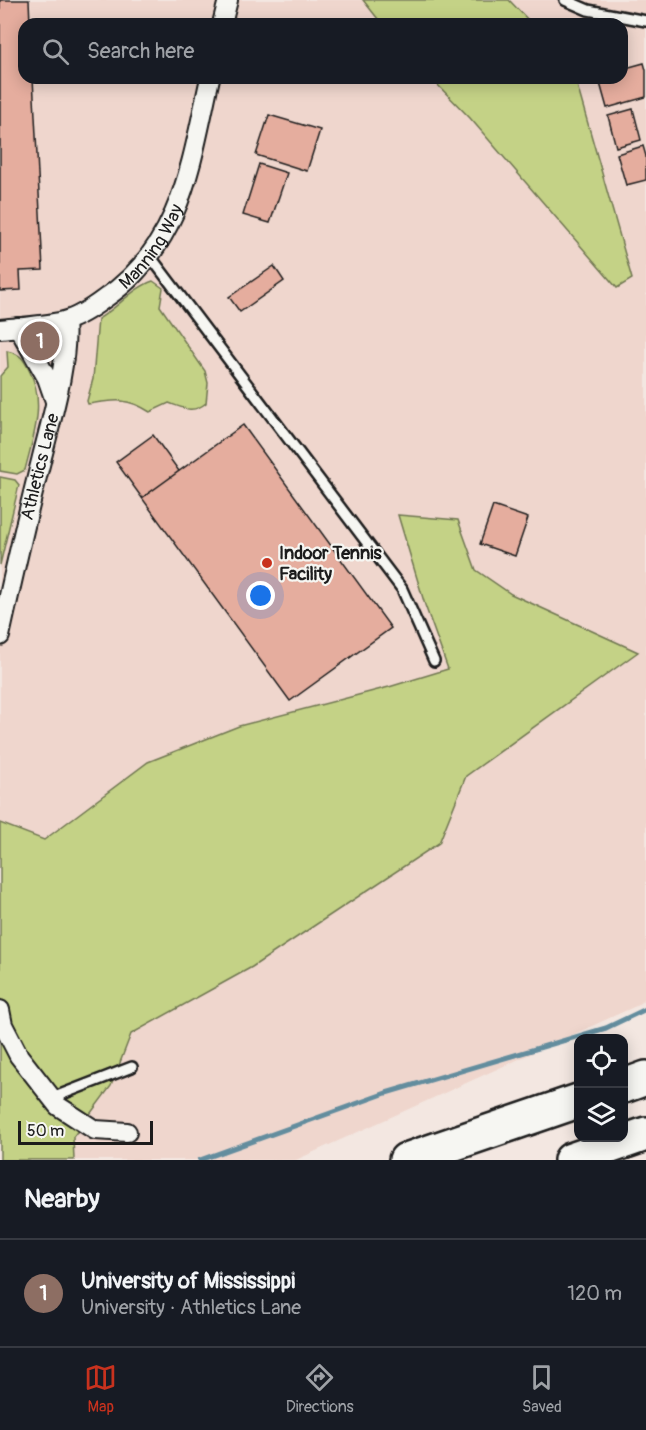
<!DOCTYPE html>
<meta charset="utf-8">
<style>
body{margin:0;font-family:Pangolin,sans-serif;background:#20242c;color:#f1f3f6}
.controls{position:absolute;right:18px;bottom:18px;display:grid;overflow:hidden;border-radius:12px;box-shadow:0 3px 15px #0003}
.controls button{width:54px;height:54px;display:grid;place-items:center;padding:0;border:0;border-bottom:2px solid #363941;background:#171b24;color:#f1f3f6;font:30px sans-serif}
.scale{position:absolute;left:18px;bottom:15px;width:135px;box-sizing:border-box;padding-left:6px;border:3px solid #1c1c1c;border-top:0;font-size:16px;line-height:21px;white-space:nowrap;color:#1c1c1c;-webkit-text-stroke:4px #f6f6f2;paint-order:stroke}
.you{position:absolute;left:261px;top:596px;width:21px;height:21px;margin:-15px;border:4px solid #fff;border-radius:50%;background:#1a73e8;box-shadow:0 0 0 9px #1a73e833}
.badge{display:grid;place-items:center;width:39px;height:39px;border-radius:50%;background:#c8321e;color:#fff;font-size:20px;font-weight:700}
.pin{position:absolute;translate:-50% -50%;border:3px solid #fff;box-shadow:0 2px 6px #0006}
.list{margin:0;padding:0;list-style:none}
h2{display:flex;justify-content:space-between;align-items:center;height:78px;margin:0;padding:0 24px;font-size:26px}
h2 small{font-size:20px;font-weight:400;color:#9ea1a6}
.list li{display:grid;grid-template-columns:39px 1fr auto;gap:18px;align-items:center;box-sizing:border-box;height:108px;padding:0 24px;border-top:2px solid #363941}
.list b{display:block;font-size:22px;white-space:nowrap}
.list p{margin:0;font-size:20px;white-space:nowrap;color:#9ea1a6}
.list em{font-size:20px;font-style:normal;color:#9ea1a6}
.icon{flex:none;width:33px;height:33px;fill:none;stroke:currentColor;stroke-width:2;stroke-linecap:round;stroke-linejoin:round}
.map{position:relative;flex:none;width:646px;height:1160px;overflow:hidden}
.search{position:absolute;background:#171b24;box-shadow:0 3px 15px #0003;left:18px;right:18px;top:18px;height:66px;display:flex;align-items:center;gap:15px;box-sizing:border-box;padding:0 21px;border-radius:18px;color:#9ea1a6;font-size:22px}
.sheet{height:186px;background:#171b24}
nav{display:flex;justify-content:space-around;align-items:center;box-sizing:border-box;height:84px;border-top:2px solid #363941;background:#171b24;font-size:16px;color:#9ea1a6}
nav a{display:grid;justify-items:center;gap:3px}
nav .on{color:#c8321e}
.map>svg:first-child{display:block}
</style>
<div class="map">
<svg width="646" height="1160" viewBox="0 0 646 1160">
<rect width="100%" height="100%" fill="#f3e7e1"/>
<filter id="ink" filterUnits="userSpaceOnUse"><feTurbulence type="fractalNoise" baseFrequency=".0167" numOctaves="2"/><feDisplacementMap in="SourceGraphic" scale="12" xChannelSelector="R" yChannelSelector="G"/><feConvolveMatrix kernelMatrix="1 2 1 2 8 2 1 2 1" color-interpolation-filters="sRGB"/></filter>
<g filter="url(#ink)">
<!-- built -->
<path fill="#efd6cd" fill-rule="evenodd" d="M0 0H646V998L636 1006 296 1160H0ZM24 24H622V78H24Z"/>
<!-- green -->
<path fill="#c4d286" stroke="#707751" stroke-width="1.5" d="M363 0H509L532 24H382Z
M431 78H575L632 279 617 288 470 118Z
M153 281 163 288 160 306 205 371 208 383 206 403C193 414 183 408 169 403L150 412C127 397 114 400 88 404L87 401 93 379 98 319C117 308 133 288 153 281Z
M7 351C21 354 24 359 30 372 46 404 33 437 25 470L17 474 0 471V376L8 367Z
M0 477 15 480 19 485 0 565Z
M398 515 458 520 476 570 511 594 638 652 466 776 439 843 252 967 131 1034 111 1086 73 1137 74 1160H0V823L44 840 148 762 239 726 389 687 448 669 425 605Z"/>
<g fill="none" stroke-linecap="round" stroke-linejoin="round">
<!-- stream -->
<path stroke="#638d9e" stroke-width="5" d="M200 1160 386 1093 606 1028 646 1009"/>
</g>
<!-- building -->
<path fill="#e5ad9e" stroke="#1c1c1c" stroke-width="1.5" d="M0 0H29L30 24H24V78H33L43 270 20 271 21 290 0 291Z
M644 63 646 70V97L607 108 600 83 622 78V69Z
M633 109 641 140 616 147 608 116Z
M269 115 320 130 307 171 256 155Z
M643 146 646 156V180L626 185 617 154Z
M259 164 287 173 270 223 243 215Z
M274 266 284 281 240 312 229 297Z
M243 425 391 628 290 701 142 498Z
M153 435 179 471 142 498 116 462Z
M493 506 528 518 515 556 480 544Z"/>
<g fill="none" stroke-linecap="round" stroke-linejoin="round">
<!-- lane casing -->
<g stroke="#1c1c1c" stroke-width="14">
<path id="lane" d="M565 0 588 10 646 21
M150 256 402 589 434 661
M52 1098 132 1067"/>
</g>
<!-- street casing -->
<g stroke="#1c1c1c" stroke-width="22">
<g id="street">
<path d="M222 24 228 0"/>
<path d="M18 327 47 378 55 401"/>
<path id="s1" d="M0 329C21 327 43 326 64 321 79 317 92 308 104 299 182 246 191 163 210 78"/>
<path id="s2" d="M0 636C13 577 26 519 41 461 51 420 69 362 65 321"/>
<path d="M0 1010 3 1025 19 1056 58 1106 95 1130 127 1132"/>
</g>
</g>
<!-- highway casing -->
<g stroke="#1c1c1c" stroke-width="38">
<path id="highway" d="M624 1086 646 1078
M406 1160 578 1101
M571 1160 646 1134"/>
</g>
<!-- lane -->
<use href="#lane" stroke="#f6f6f2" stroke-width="9"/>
<!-- street -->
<use href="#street" stroke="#f6f6f2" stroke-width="18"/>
<!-- highway -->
<use href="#highway" stroke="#f6f6f2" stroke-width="33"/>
</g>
</g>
<!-- markers -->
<circle fill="#c8321e" stroke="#f6f6f2" stroke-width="2" cx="267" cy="563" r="6"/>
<g text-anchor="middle" stroke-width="4.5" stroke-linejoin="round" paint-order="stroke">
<!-- street labels -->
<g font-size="18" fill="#1c1c1c" stroke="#f6f6f2">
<text dy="6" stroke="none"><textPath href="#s1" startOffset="182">Manning Way</textPath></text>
<text dy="6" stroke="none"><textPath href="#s2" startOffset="174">Athletics Lane</textPath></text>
</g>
<!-- poi labels -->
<g font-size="18" font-weight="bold" fill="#1c1c1c" stroke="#f6f6f2" text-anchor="start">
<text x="279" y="559">Indoor Tennis<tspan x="279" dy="21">Facility</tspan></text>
</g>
</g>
</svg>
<div class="controls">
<button><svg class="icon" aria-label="locate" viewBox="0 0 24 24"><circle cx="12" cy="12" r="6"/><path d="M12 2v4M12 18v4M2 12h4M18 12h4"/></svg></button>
<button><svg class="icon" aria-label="layers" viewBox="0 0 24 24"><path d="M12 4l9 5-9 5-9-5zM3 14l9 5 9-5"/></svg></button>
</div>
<div class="scale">50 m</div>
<div class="you"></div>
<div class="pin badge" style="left:40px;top:341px;background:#8d6e63">1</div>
<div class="search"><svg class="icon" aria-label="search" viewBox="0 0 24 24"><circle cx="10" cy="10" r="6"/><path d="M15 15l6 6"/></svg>Search here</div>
</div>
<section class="sheet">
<h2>Nearby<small></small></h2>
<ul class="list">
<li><span class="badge" style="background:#8d6e63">1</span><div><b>University of Mississippi</b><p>University · Athletics Lane</p></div><em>120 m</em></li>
</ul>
</section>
<nav>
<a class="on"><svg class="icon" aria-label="map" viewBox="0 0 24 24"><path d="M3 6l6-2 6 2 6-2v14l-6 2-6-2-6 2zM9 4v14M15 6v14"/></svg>Map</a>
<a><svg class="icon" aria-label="directions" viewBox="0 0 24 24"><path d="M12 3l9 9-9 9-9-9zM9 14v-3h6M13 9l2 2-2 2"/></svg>Directions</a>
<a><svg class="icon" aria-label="saved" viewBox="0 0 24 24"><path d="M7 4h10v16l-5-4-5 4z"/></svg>Saved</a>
</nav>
